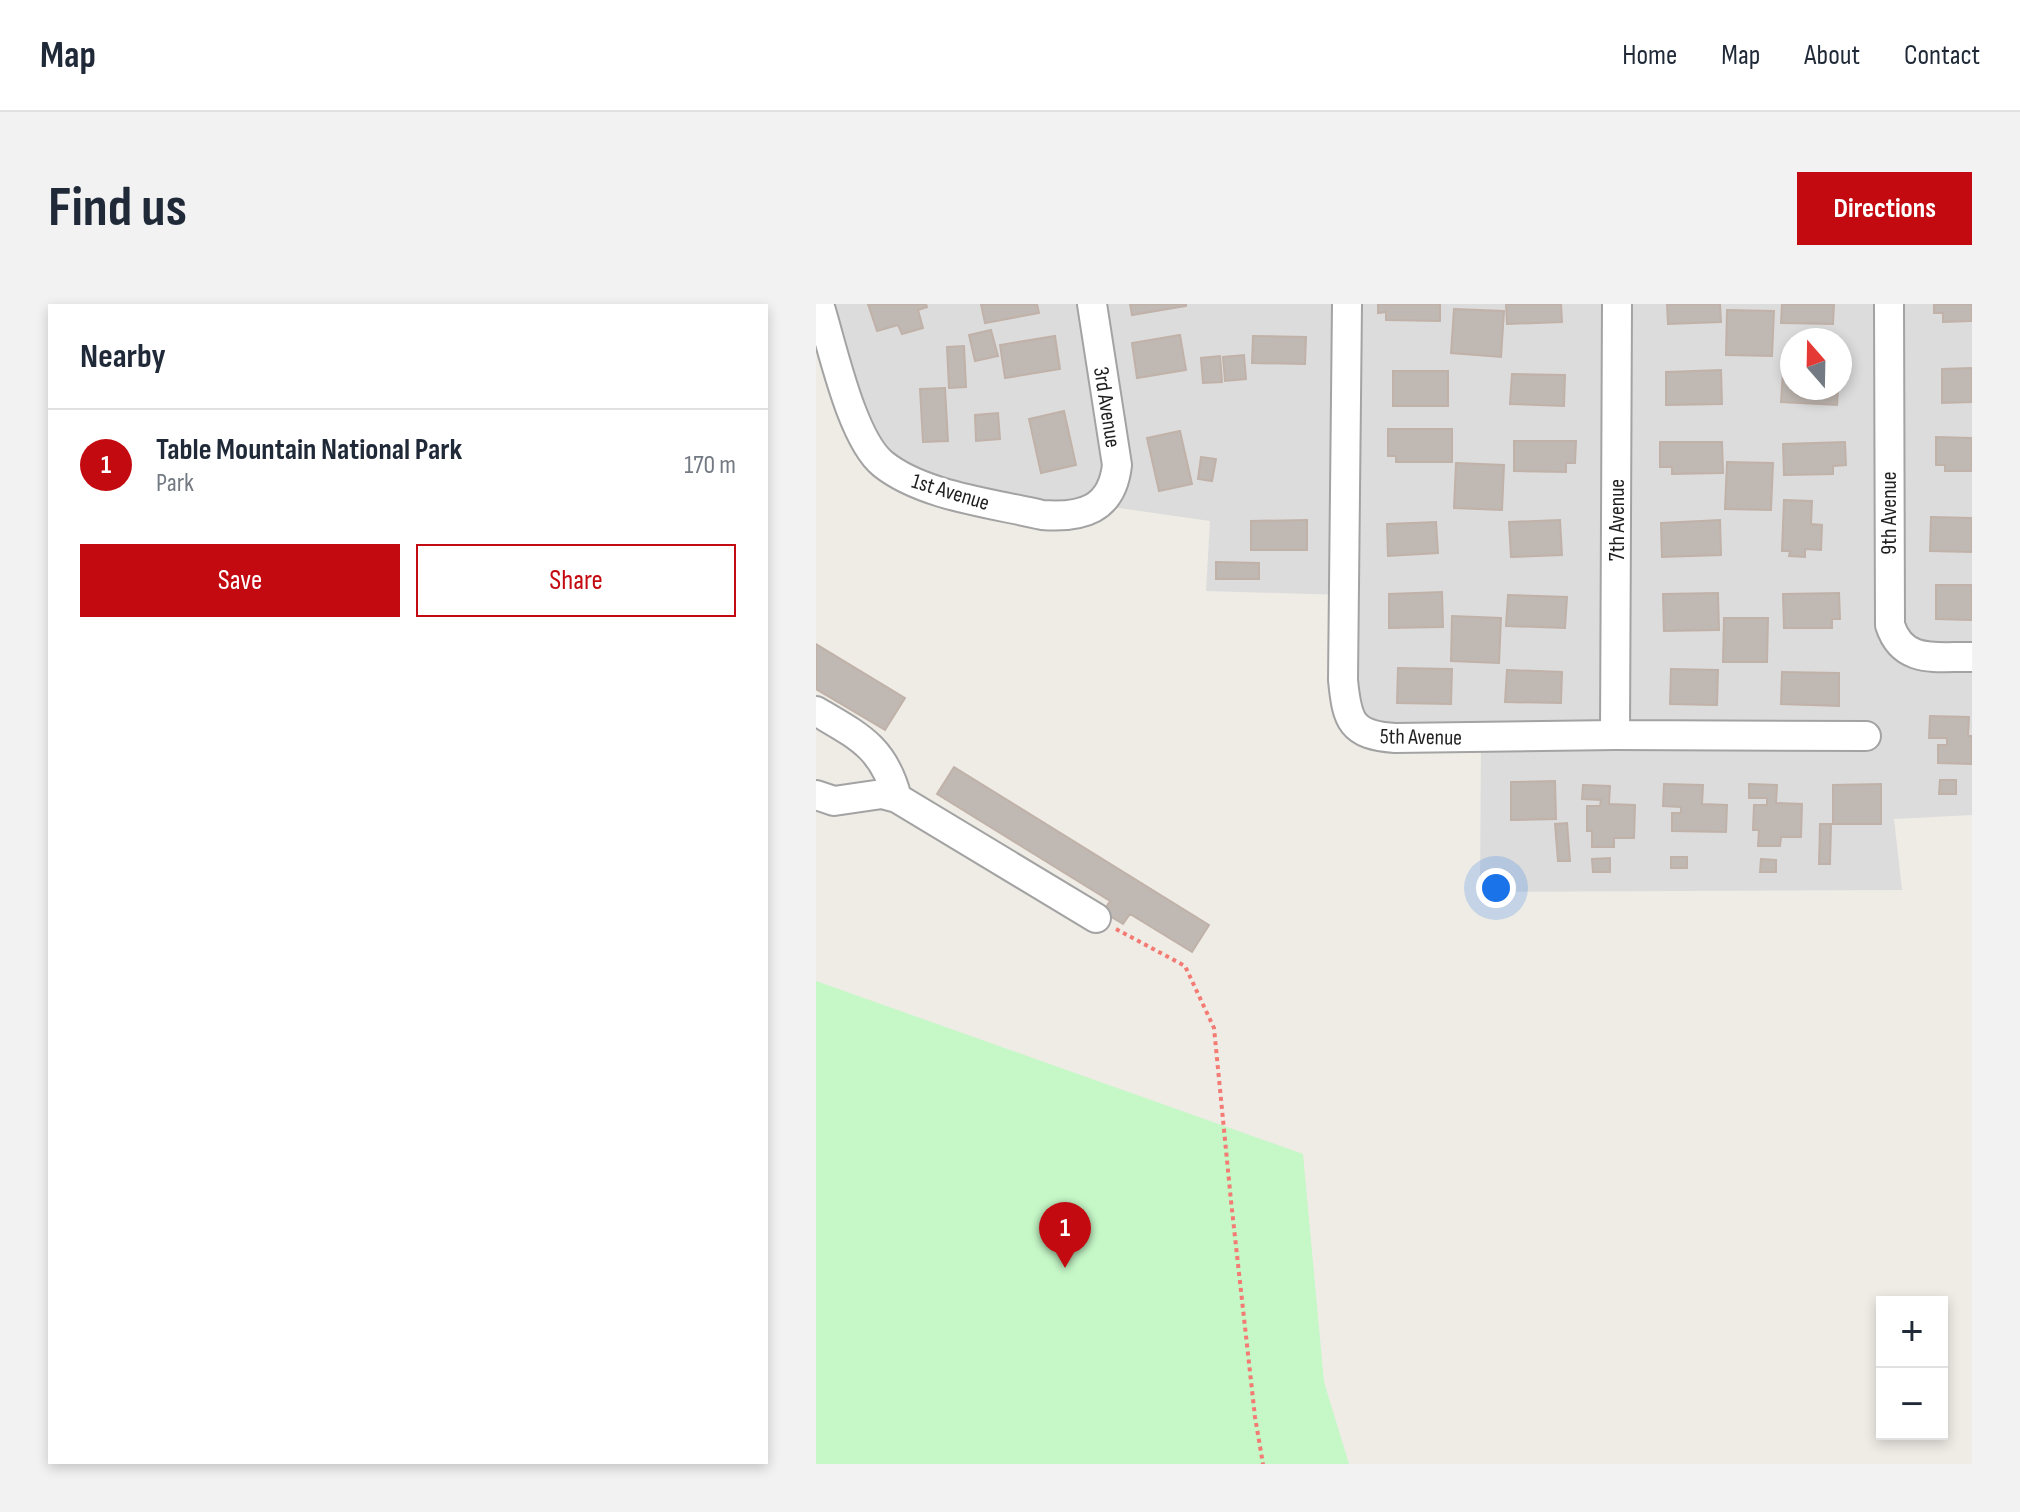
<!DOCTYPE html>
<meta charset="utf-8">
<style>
body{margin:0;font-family:"Sofia Sans Condensed",sans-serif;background:#f2f2f3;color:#1f2937}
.controls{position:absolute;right:24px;bottom:24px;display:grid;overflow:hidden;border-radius:0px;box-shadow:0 4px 12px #0003}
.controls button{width:72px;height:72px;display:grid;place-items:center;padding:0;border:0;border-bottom:2px solid #e0e1e3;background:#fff;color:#1f2937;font:40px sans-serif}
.compass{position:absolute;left:964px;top:24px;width:72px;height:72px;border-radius:50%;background:#fff;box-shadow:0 4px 12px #0003;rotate:340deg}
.you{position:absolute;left:680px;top:584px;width:28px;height:28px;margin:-20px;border:6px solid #fff;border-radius:50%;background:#1a73e8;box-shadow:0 0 0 12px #1a73e833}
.badge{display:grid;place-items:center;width:52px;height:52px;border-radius:50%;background:#c40a11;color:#fff;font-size:26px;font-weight:700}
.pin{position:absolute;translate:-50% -66px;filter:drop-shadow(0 2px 4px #0008)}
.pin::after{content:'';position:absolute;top:42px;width:28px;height:24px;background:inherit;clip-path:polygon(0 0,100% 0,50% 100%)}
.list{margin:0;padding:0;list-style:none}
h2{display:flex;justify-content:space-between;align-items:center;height:104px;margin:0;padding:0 32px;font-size:34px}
h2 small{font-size:26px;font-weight:400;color:#747a83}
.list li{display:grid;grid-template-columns:52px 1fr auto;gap:24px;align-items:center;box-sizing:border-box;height:112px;padding:0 32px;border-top:2px solid #e0e1e3}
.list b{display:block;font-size:30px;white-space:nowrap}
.list p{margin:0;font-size:26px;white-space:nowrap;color:#747a83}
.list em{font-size:26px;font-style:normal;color:#747a83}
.actions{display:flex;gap:16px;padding:24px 32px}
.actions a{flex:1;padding:18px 0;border:2px solid #c40a11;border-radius:0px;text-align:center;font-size:28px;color:#c40a11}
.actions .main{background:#c40a11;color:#fff}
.map{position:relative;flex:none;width:1156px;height:1160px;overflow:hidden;border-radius:0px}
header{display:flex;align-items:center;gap:48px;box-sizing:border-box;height:112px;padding:0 40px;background:#fff;border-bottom:2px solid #e0e1e3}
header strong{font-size:38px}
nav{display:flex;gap:44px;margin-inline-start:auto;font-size:28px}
.intro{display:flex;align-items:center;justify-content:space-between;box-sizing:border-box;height:192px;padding:0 48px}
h1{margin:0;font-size:56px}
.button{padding:20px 36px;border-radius:0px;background:#c40a11;color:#fff;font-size:28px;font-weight:700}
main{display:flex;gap:48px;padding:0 48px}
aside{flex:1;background:#fff;border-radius:0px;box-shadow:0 4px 12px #0003}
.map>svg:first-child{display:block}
</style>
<header>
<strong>Map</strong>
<nav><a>Home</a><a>Map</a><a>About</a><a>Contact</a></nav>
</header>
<div class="intro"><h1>Find us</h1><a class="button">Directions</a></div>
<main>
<aside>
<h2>Nearby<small></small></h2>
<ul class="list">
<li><span class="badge">1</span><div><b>Table Mountain National Park</b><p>Park</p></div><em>170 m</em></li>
</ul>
<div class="actions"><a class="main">Save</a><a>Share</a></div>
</aside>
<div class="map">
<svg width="1156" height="1160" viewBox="0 0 1156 1160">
<rect width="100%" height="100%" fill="#efece6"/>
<!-- residential -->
<path fill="#dddcdc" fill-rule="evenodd" d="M3 0H1156V511L1078 515 1086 586 664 588 665 433 543 426 529 291 390 287 394 217 282 201 252 212 66 159ZM976 36H1024V84H976Z"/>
<!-- park -->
<path fill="#c5f7c7" d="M0 677 487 850 508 1078 533 1160H0Z"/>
<!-- building -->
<path fill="#c0b8b2" stroke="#c0b2a9" stroke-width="2" d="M52 0H110L111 3 102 6 107 24 86 30 82 21 61 27Z
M165 0H221L223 9 169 19Z
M314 0H370V2L316 11Z
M562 0H624V17L570 16V8L562 9Z
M690 0H745L746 18 691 20Z
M851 0H904L905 18 852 20Z
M966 0H1018L1017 20 965 19Z
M1118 0H1156V17L1127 18V9H1118Z
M638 5 688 7 685 53 635 49Z
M911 6 958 7 956 52 910 51Z
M175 26 182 52 159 57 153 31Z
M364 31 370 66 321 74 316 39Z
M239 32 244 65 189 74 184 41Z
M437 32 490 33 489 60 436 59Z
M148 42 150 83 133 84 131 43Z
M428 51 430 75 409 77 407 53Z
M404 52 406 78 387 79 385 54Z
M1156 64V98L1126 99V65Z
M905 66 906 100 850 101V68Z
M577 67H632V102H577Z
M967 68H976V84H1022L1021 101 965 98Z
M696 70 749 71 748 102 694 100Z
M129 84 132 137 107 138 104 85Z
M248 107 260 161 225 169 213 115Z
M182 109 184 135 160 137 159 111Z
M572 125H636V158H580V152H572Z
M364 127 376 180 343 187 331 134Z
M1120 133 1156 134V167H1129V161H1120Z
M698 137H760L759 159H750V168L698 167Z
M844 138H906L907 169 856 170V163H844Z
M1029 138 1030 161 1017 162V170L968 171 967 140Z
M385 153 400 155 396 177 382 175Z
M911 158 957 159 955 206 909 205Z
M640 159 688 161 686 206 638 204Z
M968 196 996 197 995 220 1006 221 1005 246 989 245V253L973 252 974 247H966Z
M1115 213 1156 214V248L1114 247Z
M491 216V246H435V217Z
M744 216 746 251 695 253 693 218Z
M904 216 905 251 846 253 845 219Z
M620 218 622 249 572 252 571 220Z
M400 258 443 259V275H400Z
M1120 281H1156V316L1120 315Z
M626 288 627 323 573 324V290Z
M902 289 903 326 848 327 847 290Z
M1023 289 1024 315H1016V324H968L967 290Z
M692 291 751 293 749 324 690 322Z
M636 312 685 314 683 359 635 357Z
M908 314H952L951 358H907Z
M0 340 89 394 69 426 0 385Z
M582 364 636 365 635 400 581 399Z
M855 365 902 366 901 401 854 400Z
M691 366 746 368 745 399 689 398Z
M966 368 1023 369V402L965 400Z
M1114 412 1153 413 1152 432H1156V460L1122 459V441H1131V434H1113Z
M138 463 393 621 376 648 314 610 307 620 287 608 294 597 121 490Z
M1124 476H1140V490H1123Z
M739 477 740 515 695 516V478Z
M848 480 887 481 886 500 911 501 910 528 856 527V509H865V503L847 502Z
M933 480 961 481 960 499 986 500 985 533H965L964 542H942L943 526H937L938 501H951V494H933Z
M1065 480V520H1017V481Z
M767 481 794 482 793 500 819 501 818 534H798V543H776V527H771V502H784L785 496 766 495Z
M751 519 754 557H742L739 520Z
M1004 520H1015L1014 560H1003Z
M855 553H871V564H855Z
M794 554V568H777L776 555Z
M945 555 960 556V568H944Z"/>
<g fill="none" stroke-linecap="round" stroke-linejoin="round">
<!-- minor casing -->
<g stroke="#a3a3a3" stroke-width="32">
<path id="minor" d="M3 0C16 41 35 134 67 160 107 192 176 199 226 211 266 214 296 206 301 161L276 0
M531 0 527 376C531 417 535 431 579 434L799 431 1050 432
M1073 0 1074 321C1087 361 1121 352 1156 353
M0 407C42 432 68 443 81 494
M799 431 801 0
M0 491 18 497 66 490 81 494 280 614"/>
</g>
<!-- path -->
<path stroke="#f37b73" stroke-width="4" stroke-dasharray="4 4" stroke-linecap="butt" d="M300 625 369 662 398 724 415 897 439 1113 447 1160"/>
<!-- minor -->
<use href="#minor" stroke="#fff" stroke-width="28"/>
</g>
<g text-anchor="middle" stroke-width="8" stroke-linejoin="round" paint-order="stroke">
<!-- street labels -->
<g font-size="22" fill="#1f1f1f" stroke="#fff">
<text transform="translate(292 103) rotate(81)" y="8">3rd Avenue</text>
<text transform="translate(135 187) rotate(17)" y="8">1st Avenue</text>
<text transform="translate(1072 209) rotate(-90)" y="8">9th Avenue</text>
<text transform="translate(800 216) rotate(-90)" y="8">7th Avenue</text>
<text transform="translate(605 432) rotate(1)" y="8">5th Avenue</text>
</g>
</g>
</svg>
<div class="controls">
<button>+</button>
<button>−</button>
</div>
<svg class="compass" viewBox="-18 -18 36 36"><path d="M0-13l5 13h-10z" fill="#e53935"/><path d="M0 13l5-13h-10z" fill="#747a83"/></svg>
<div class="you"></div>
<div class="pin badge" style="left:249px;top:964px">1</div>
</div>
</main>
